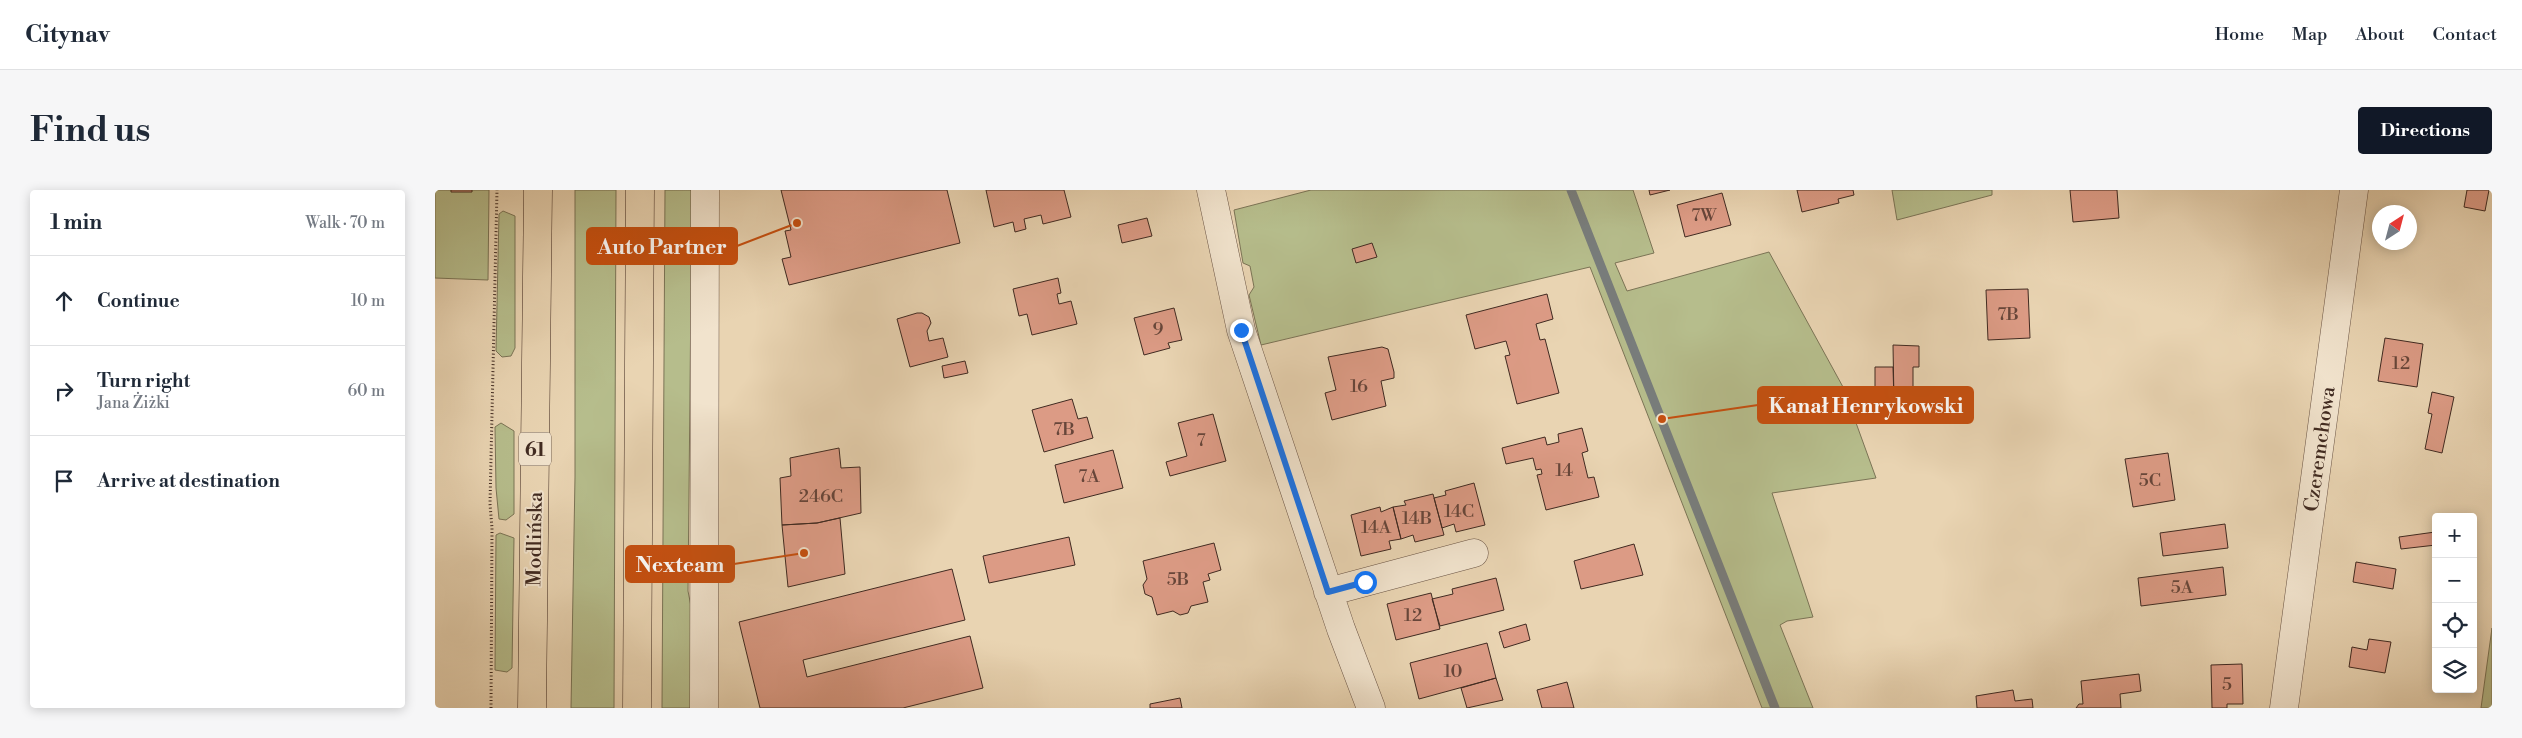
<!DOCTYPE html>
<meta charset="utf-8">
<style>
body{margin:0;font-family:"Libre Bodoni",serif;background:#f6f6f7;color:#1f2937}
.controls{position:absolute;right:15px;bottom:15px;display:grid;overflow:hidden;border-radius:5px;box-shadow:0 2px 12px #0003}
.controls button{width:45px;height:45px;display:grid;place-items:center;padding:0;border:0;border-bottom:1px solid #e0e1e3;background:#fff;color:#1f2937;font:25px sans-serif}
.compass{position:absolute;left:1937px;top:15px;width:45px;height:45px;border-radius:50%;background:#fff;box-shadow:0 2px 12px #0003;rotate:36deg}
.stop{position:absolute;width:15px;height:15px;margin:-11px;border:4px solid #1a73e8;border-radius:50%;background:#fff}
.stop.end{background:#1a73e8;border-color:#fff;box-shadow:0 1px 5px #0008}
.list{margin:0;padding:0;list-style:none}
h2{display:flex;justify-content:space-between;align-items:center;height:65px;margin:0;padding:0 20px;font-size:21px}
h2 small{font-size:16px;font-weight:400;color:#747a83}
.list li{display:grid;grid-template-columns:32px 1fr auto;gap:15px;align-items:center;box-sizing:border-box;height:90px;padding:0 20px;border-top:1px solid #e0e1e3}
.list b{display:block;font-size:19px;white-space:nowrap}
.list p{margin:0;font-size:16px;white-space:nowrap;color:#747a83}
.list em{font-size:16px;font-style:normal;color:#747a83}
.icon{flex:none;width:28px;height:28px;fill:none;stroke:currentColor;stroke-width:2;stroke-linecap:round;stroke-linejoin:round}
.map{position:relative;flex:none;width:2057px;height:518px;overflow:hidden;border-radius:5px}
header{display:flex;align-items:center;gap:30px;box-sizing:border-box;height:70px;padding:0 25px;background:#fff;border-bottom:1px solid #e0e1e3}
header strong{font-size:24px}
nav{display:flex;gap:28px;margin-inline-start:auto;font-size:18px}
.intro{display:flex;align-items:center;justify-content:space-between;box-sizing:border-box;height:120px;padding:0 30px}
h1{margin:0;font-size:35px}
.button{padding:12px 22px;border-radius:5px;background:#111827;color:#fff;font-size:18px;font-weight:700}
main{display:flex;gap:30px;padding:0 30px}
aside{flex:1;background:#fff;border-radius:5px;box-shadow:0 2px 12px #0003}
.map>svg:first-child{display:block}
</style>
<header>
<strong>Citynav</strong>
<nav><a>Home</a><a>Map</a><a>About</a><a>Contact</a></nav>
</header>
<div class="intro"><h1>Find us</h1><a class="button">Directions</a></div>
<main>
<aside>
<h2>1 min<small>Walk · 70 m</small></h2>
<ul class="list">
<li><svg class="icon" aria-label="ahead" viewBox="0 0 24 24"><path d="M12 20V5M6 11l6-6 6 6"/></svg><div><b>Continue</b></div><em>10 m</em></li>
<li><svg class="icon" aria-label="right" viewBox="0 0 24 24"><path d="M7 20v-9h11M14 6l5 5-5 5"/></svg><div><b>Turn right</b><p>Jana Żiżki</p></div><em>60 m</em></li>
<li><svg class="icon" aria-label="arrive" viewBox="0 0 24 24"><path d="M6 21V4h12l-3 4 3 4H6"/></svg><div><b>Arrive at destination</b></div></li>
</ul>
</aside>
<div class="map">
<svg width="2057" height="518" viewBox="0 0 2057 518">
<rect width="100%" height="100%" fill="#e9d4b2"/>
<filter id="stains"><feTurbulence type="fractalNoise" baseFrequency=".004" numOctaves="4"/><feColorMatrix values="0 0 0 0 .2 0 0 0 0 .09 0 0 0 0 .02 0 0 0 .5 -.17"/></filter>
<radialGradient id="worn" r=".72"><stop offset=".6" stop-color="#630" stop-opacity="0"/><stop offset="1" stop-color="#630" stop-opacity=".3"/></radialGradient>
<!-- green -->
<path fill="#b6bd8c" stroke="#7b7456" d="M0 0H54L53 90 0 88Z
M140 0H181L179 518H136L140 287Z
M230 0H257L253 401 259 432 263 518H227Z
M876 0H1198L1219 63 1180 73 1192 101 1334 62 1408 197 1441 288 1337 303 1378 427 1352 431 1345 435 1378 518H1327L1155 77 826 155 814 105 819 97 815 76 808 73 799 20Z
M1457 0H1557V5L1462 30Z
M68 21 80 26V158L76 166 67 167 61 161 64 24Z
M66 233 79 241V324L71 330 64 329 61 298 60 237Z
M65 343 79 348 77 478 72 482 60 480 61 345Z
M2057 438V518H2046Z"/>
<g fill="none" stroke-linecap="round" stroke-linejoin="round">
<!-- stream -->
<path stroke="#787d7c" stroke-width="9" d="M1136 0 1340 518"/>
</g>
<!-- building -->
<path fill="#dc9b85" stroke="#402a21" d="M16 0H37V2H16Z
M346 0H512L525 53 354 95 347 69 356 67 350 41 356 40Z
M551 0H629L636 27 608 34 606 25 589 29 591 39 580 42 578 32 559 37Z
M1214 0H1235L1215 5Z
M1362 0H1418L1419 5 1403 9 1404 13 1367 22Z
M1635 0H1682L1684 28 1638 32Z
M2032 0H2054L2050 21 2029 17Z
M1287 3 1296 35 1250 47 1242 15Z
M712 28 717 46 687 53 683 35Z
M937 53 942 67 921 73 917 59Z
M623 88 626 103 622 104 624 114 636 111 642 134 597 145 592 124 584 126 578 99Z
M1593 99 1595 148 1553 150 1551 100Z
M1112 104 1118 129 1101 134 1105 150 1110 149 1124 203 1082 214 1070 166 1075 165 1071 151 1040 159 1031 125Z
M739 118 747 150 733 153 735 158 709 165 699 128Z
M482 123H487L494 127 496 133 492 141 494 151 508 148 513 167 475 177 462 129Z
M1950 148 1988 154 1982 197 1943 191Z
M1458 155 1484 156V177H1478V212H1459Z
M947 157 953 159 959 182V188L946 191 951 216 897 230 890 203 901 200 893 167Z
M530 171 533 183 509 188 507 176Z
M1440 177H1458L1459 212H1440Z
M1997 202 2019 207 2007 263 1990 259 1997 224 1993 223Z
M637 209 643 229 652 227 658 248 609 262 597 220Z
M778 224 791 271 735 286 731 272 752 266 743 233Z
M1147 238 1153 261 1147 263 1153 288 1159 287 1164 307 1111 320 1102 285 1107 284 1106 279 1101 280 1098 268 1071 274 1067 258 1110 247 1112 255 1124 252 1123 244Z
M404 258 406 278 425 277 426 323 382 333 347 335 345 288 356 286 355 268Z
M678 260 688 298 629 313 620 275Z
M1733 263 1740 310 1698 317 1690 269Z
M1039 293 1050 335 1021 342 1019 334 1007 338 999 308 1011 305 1010 301Z
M998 304 1009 345 980 352 978 345 966 349 958 317 971 315 969 311Z
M945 317 946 322 958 317 966 349 954 351 956 359 926 366 916 325Z
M405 328 410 384 353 397 347 335 382 333Z
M1790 334 1793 358 1728 366 1725 343Z
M2000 342 2001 355 1966 359 1964 347Z
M634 347 640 375 554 393 548 366Z
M779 353 786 380 773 384 775 390 768 392 773 412 756 416 753 423 745 425 738 421 722 425 717 407 710 404 708 395 712 389 708 371Z
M1199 354 1208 385 1146 399 1139 371Z
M1921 372 1961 379 1958 399 1918 392Z
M1788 377 1791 405 1706 416 1703 388Z
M517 379 530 430 368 470 372 487 535 446 548 498 468 518H325L304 432Z
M1061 388 1069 420 1005 436 997 409 1018 404 1017 399Z
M996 403 1005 439 961 450 952 414Z
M1091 434 1095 450 1069 458 1064 442Z
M1934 449 1956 452 1950 483 1914 477 1917 457 1932 460Z
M1052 453 1061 488 984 509 975 473Z
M1807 474 1808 514H1792V518H1777L1776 475Z
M1704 484 1706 501 1685 504 1686 518H1641L1644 514H1648L1646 491Z
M1061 488 1068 510 1032 518 1026 498Z
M1132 492 1139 518H1107L1102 500Z
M1578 500 1580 511 1597 509 1598 518H1542L1541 506Z
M745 508 747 518H715V514Z"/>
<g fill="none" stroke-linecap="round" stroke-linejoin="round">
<!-- minor casing -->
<g stroke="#6a5445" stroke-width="29">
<path id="minor" d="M776 0 806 140 906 439 936 518
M893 402 1039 363
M269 518 270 0
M1849 518 1919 0"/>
</g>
<!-- major casing -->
<g stroke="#402a21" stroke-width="29">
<path id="major" d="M97 518 103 0
M202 518 205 0"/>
</g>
<!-- path -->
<path stroke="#402a21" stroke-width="3" stroke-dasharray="1 2.5" stroke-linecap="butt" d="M56 518 57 338 55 314 62 0"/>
<!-- minor -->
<use href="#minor" stroke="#f1e3cd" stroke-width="28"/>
<!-- major -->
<use href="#major" stroke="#e9d4b2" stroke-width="28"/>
</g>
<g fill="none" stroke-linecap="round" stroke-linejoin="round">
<!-- route -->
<path stroke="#1a73e8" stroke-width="6" d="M806 140 893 402 930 392"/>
</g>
<g text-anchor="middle" stroke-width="4" stroke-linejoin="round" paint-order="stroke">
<!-- number labels -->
<g font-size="18" fill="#67463a">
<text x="1269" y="31">7W</text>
<text x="1573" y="130">7B</text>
<text x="723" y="145">9</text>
<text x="1966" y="179">12</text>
<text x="924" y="202">16</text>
<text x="629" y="245">7B</text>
<text x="766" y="256">7</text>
<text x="1129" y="286">14</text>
<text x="654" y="292">7A</text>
<text x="1715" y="296">5C</text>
<text x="386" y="312">246C</text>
<text x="1024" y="327">14C</text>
<text x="982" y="334">14B</text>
<text x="941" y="343">14A</text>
<text x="743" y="395">5B</text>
<text x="1747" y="403">5A</text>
<text x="978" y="431">12</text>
<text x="1018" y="487">10</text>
<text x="1792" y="500">5</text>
</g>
<!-- shield labels -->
<rect fill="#f1e3cd" stroke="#756255" stroke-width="1" x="84" y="242.5" width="32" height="33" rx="4"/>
<g font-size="19" font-weight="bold" fill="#402a21">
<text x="100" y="266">61</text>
</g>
<!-- street labels -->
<g font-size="20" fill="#402a21" stroke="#f1e3cd">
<text transform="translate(1884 259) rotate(-82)" y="7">Czeremchowa</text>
<text transform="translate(99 349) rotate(-89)" y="7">Modlińska</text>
</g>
</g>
<!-- callouts -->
<path fill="none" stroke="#c65010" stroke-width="2" d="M362 33L302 56M1227 229L1323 215M369 363L299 374"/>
<g fill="#c65010" stroke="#f1e3cd" stroke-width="2">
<circle cx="362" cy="33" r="5"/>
<circle cx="1227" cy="229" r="5"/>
<circle cx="369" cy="363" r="5"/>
</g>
<g fill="#c65010" stroke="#c65010" stroke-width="2">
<rect x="152" y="38" width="150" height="36" rx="5"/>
<rect x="1323" y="197" width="215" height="36" rx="5"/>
<rect x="191" y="356" width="108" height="36" rx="5"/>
</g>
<g font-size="21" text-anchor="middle" font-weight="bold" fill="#fff">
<text x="227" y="64">Auto Partner</text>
<text x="1431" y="223">Kanał Henrykowski</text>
<text x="245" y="382">Nexteam</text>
</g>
<rect width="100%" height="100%" filter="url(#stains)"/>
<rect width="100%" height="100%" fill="url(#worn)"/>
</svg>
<div class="controls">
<button>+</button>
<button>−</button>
<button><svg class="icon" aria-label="locate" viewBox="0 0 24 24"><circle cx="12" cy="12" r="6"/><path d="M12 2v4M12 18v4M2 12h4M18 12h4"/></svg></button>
<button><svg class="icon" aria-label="layers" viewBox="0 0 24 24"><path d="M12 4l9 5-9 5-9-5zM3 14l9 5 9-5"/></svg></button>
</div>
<svg class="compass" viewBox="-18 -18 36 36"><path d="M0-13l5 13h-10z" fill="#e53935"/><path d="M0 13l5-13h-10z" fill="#747a83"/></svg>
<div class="stop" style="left:930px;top:392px"></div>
<div class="stop end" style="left:806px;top:140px"></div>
</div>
</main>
